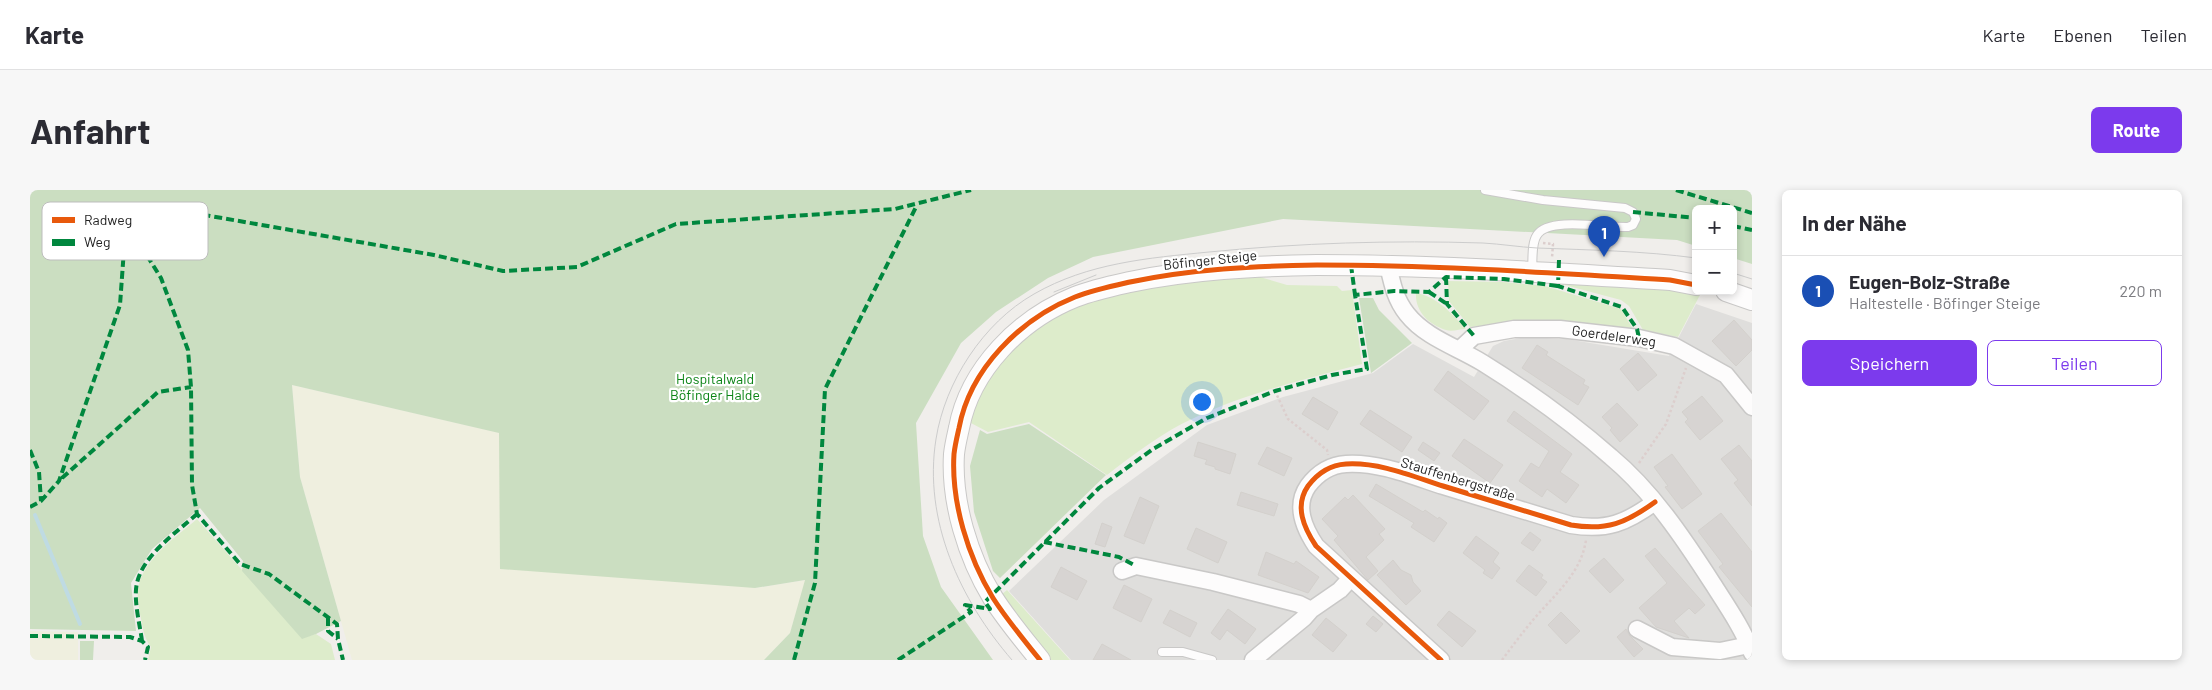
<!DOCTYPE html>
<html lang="de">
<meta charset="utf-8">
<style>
body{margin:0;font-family:Barlow,sans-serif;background:#f7f7f7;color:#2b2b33}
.controls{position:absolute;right:15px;top:15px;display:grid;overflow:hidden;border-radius:8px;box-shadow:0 2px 8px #0003}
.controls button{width:45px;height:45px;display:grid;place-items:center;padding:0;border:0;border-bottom:1px solid #e1e1e2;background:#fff;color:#2b2b33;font:25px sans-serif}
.you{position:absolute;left:1171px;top:211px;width:18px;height:18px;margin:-12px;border:4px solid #fff;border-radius:50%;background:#1a73e8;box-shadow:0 0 0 8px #1a73e833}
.badge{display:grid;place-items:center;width:32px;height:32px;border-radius:50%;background:#7c3aed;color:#fff;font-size:16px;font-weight:700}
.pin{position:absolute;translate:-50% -41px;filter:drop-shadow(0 1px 2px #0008)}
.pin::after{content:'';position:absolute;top:26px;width:18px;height:15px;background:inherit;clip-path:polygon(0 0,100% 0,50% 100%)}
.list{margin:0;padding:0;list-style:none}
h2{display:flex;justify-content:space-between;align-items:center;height:65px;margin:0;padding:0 20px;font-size:21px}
h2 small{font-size:16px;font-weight:400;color:#7c7c81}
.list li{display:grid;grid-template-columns:32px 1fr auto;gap:15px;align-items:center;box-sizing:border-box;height:70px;padding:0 20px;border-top:1px solid #e1e1e2}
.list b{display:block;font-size:19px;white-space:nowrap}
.list p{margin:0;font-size:16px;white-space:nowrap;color:#7c7c81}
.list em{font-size:16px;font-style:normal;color:#7c7c81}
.actions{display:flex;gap:10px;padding:15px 20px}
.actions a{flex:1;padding:11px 0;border:1px solid #7c3aed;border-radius:8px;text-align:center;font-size:18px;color:#7c3aed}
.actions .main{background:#7c3aed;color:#fff}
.map{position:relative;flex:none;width:1722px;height:470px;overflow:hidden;border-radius:8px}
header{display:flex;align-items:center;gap:30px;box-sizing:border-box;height:70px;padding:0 25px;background:#fff;border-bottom:1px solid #e1e1e2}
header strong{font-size:24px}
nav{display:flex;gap:28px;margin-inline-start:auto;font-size:18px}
.intro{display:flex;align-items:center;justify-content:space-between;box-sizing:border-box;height:120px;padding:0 30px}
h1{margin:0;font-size:35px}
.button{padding:12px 22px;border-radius:8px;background:#7c3aed;color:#fff;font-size:18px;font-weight:700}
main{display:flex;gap:30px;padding:0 30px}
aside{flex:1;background:#fff;border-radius:8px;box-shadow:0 2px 8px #0003}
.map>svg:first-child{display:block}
</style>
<header>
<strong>Karte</strong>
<nav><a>Karte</a><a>Ebenen</a><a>Teilen</a></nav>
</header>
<div class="intro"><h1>Anfahrt</h1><a class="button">Route</a></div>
<main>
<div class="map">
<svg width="1722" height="470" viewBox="0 0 1722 470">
<rect width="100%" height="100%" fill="#f0eeeb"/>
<!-- residential -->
<path fill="#dfdedc" d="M1666 114 1722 133V470H1041L979 401 1074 310 1177 235 1253 207 1343 183 1383 154 1444 187 1463 156 1474 151 1496 147 1536 149 1639 166Z"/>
<!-- farmland -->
<path fill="#efefdf" d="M262 195 470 243 725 398 776 390 760 443 734 470H322L270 287Z
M0 441 48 442V470H0Z"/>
<!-- grass -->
<path fill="#ddeccb" d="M1230 87 1257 95 1307 96 1312 101 1322 100 1332 174C1275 189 1217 203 1164 228 1133 242 1104 264 1077 285L999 232 958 242 939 232C948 209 959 184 976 166 1039 96 1143 92 1230 87Z
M1532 89 1634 99 1670 105 1648 147 1613 140 1599 116 1591 110 1531 94Z
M1418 91 1474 92 1515 96 1591 119 1604 141 1553 133 1492 132 1440 137 1419 111Z
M1386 103C1408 107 1421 123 1436 139 1430 139 1422 142 1416 140 1398 134 1385 121 1386 103Z
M167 329 272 448 286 444 301 454 305 470H118L121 457C114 448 113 439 111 429 109 419 106 404 109 394 117 366 146 347 167 329Z
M977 400 1040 470H1020L1000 447 971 405Z"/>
<!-- forest -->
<path fill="#cbdec1" d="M0 0H1722V74L1703 68V19H1666V56L1647 50 1253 29 1063 67 1018 88 966 122 931 153 886 233 893 346 911 397 963 470H734L760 443 775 390 725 398 470 379 469 243 262 195 270 287 311 431 286 444 272 449 212 381 213 371 170 318 122 359 101 393 106 441 0 439Z
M1329 108H1343L1349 120 1382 153 1341 183Z
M999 234 1076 285 970 388 963 381 944 322 940 276 950 240 957 244Z
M50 451H64L63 470H50Z"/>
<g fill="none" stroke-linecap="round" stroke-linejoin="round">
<!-- stream -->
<path stroke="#bfdbe3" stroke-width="4" d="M5 325 50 434"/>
</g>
<!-- building -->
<path fill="#d7d4d2" stroke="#d3d0cc" d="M1704 130 1722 150V160L1706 176 1682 151Z
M1507 155 1518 162 1516 165 1555 190 1553 194 1559 197 1548 215 1492 178Z
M1608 163 1627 185 1608 201 1590 179Z
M1418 181 1459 211 1444 230 1404 200Z
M1672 206 1693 231 1670 250 1655 232 1658 229 1652 222Z
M1283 207 1308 222 1298 240 1272 224Z
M1587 213 1608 235 1590 252 1580 240 1582 238 1572 227Z
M1340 220 1382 247 1372 262 1330 234Z
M1484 221 1542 264 1530 282 1549 295 1536 313 1517 299 1512 307 1489 291 1501 273 1509 278 1519 261 1477 231Z
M1434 249 1473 275 1460 293 1422 266Z
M1168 252 1206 264 1200 284 1185 279V277L1175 274 1177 270 1164 266Z
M1393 252 1410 263 1404 271 1388 260Z
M1709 255 1722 271V316L1704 293 1708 290 1691 269Z
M1237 257 1262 268 1254 286 1228 274Z
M1642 264 1672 304 1652 319 1635 297 1638 296 1624 277Z
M1346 294 1393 322 1395 320 1408 329 1409 327 1417 333 1404 352 1381 337 1384 333 1339 306Z
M1211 302 1248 314 1244 326 1207 315Z
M1323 305 1355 339 1349 344 1354 350 1336 367 1348 381 1338 390 1304 350 1308 346 1292 329 1315 307 1318 310Z
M1110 307 1129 316 1114 354 1094 346Z
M1691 323 1722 362V417L1689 377 1693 374 1668 341Z
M1072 333 1082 337 1075 357 1065 354Z
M1166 338 1197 352 1188 373 1157 359Z
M1500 342 1511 350 1503 361 1491 353Z
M1446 346 1469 363 1463 372 1470 378 1462 389 1453 383 1455 380 1433 363Z
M1625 358 1675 415 1665 424 1659 418 1644 431 1659 448 1626 437 1609 418 1637 393 1615 366Z
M1236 362 1264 374 1266 371 1289 387 1278 403 1228 385Z
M1574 368 1594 390 1580 403 1559 381Z
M1363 370 1371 380 1381 385 1383 392 1391 401 1376 415 1347 385Z
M1499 375 1513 385 1511 388 1517 392 1506 406 1486 391Z
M1031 377 1057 391 1047 410 1021 397Z
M1094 395 1122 409 1111 432 1083 418Z
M1198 419 1226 439 1215 454 1197 440 1190 450 1181 443Z
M1140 420 1167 433 1160 447 1133 433Z
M1419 421 1446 441 1432 457 1407 435Z
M1531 422 1550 441 1536 454 1518 435Z
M1343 426 1353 434 1346 442 1336 434Z
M1296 428 1317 445 1303 462 1282 445Z
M1596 439 1599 445 1613 459 1604 467 1587 447Z
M1072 454 1101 470H1063Z"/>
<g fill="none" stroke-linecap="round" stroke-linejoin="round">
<!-- service casing -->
<g stroke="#c9c8c7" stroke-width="10">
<path id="service" d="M1455 0 1513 10 1595 18 1603 22 1606 29 1603 35 1598 37C1577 38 1519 26 1507 45 1501 54 1503 70 1502 80
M1132 462H1153L1182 470"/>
</g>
<!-- minor casing -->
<g stroke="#c9c8c7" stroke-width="19">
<path id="minor" d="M1358 75C1362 93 1365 109 1377 124 1396 148 1427 157 1453 173 1498 201 1541 232 1581 267 1622 301 1654 349 1683 394 1697 416 1713 439 1722 463
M1429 160 1444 146 1484 139H1530L1609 148 1644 156 1696 185 1722 217
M1092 381 1106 376 1183 392 1269 414 1281 420 1310 400 1320 389
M1607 439 1642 457 1690 461 1719 455
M1223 470 1274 428 1281 420
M1411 470 1286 356C1274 338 1264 316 1278 296 1287 284 1300 275 1316 274 1349 272 1382 286 1413 296 1456 309 1498 322 1541 335 1577 341 1596 333 1625 312"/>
</g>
<!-- tertiary casing -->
<g stroke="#c9c8c7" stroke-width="22">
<path id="tertiary" d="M1696 101 1722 110
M1010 470C994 450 977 430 963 408 938 367 921 312 924 264 925 255 927 247 929 238 940 179 990 129 1045 107 1063 100 1082 96 1100 92 1162 79 1224 76 1287 75 1405 75 1523 83 1640 90L1666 95"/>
</g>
<!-- path -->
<path stroke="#dccecd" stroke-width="2.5" stroke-dasharray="2.5 2.5" stroke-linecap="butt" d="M1513 53 1523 54 1522 68
M1245 201 1258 229 1297 260 1298 265
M1609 273 1636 234 1656 178
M1472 470C1482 457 1492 443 1503 430 1524 405 1551 384 1556 350"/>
<!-- service -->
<use href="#service" stroke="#fdfcfc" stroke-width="8"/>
<!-- minor -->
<use href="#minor" stroke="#fdfcfc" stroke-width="16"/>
<!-- tertiary -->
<use href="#tertiary" stroke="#fdfcfc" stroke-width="20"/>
<!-- tram -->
<path stroke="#ccc" stroke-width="1" d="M1703 83 1722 89
M1024 102 1066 85
M982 470C930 410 893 330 906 249 915 192 953 133 1004 104 1058 73 1118 68 1179 62 1269 53 1362 50 1453 53 1471 54 1489 57 1507 58 1560 60 1614 61 1666 68"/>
<!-- quiet -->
<path stroke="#00873e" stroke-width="4" stroke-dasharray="8 4" stroke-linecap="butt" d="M1646 0 1722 23
M1603 22 1666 28
M98 35 131 88 158 160 161 197 162 295 167 324 210 374 239 384 307 434 308 449 313 470
M1703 36 1722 40
M1529 70 1528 96 1592 117 1607 139 1609 148
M1321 75 1325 105
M1416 87 1417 114 1444 146
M1399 102 1417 114
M0 260 9 282 11 311
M32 288 128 202 161 197
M0 317 11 311 29 291 90 115 94 59 98 35 122 22 169 24 404 65 473 81 547 77 646 34 865 19 941 0
M1014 352 1089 367 1106 376
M298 428V441L308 449
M0 446 100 447 112 451 118 457 115 470
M112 451C110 435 103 409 107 393 113 365 147 342 167 324
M764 470 785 393 795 199 887 15
M868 470 941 422 935 415 960 419 955 412 1069 298 1123 259 1177 228 1245 201 1302 185 1337 179 1325 105 1364 101 1399 102 1416 87 1474 89 1528 96"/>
<!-- cycleway casing -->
<g stroke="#fff" stroke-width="8">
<path id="cycleway" d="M1010 470C994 450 977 430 963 408 938 367 921 312 924 264 925 255 927 247 929 238 940 179 990 129 1045 107 1063 100 1082 96 1100 92 1162 79 1224 76 1287 75 1405 75 1523 83 1640 90L1666 95
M1411 470 1286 356C1274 338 1264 316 1278 296 1287 284 1300 275 1316 274 1349 272 1382 286 1413 296 1456 309 1498 322 1541 335 1577 341 1596 333 1625 312"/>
</g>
<!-- cycleway -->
<use href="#cycleway" stroke="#e8590c" stroke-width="5"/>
</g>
<g text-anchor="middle" stroke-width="4.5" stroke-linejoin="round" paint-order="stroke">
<!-- street labels -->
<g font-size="14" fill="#222" stroke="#fff">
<text transform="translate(1180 70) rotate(-6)" y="5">Böfinger Steige</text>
<text transform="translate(1584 146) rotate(8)" y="5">Goerdelerweg</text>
<text transform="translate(1428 289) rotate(17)" y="5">Stauffenbergstraße</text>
</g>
<!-- park labels -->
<g font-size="14" fill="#0c8416" stroke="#fff">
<text x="685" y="194">Hospitalwald<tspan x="685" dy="16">Böfinger Halde</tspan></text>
</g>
</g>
<!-- legend -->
<rect x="12" y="12" width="166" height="58" rx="8" fill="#fff" stroke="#bdbdbd" stroke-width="1"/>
<rect x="22" y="27" width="23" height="6" fill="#e8590c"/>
<rect x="22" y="49" width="23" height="7" fill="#00873e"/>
<g font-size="14" fill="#222">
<text x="54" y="35">Radweg</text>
<text x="54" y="57">Weg</text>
</g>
</svg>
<div class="controls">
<button>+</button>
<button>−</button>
</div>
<div class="you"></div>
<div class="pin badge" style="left:1574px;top:67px;background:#1a4fb4">1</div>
</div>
<aside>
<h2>In der Nähe<small></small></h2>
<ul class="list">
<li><span class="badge" style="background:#1a4fb4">1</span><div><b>Eugen-Bolz-Straße</b><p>Haltestelle · Böfinger Steige</p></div><em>220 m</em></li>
</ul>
<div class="actions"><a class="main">Speichern</a><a>Teilen</a></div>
</aside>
</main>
